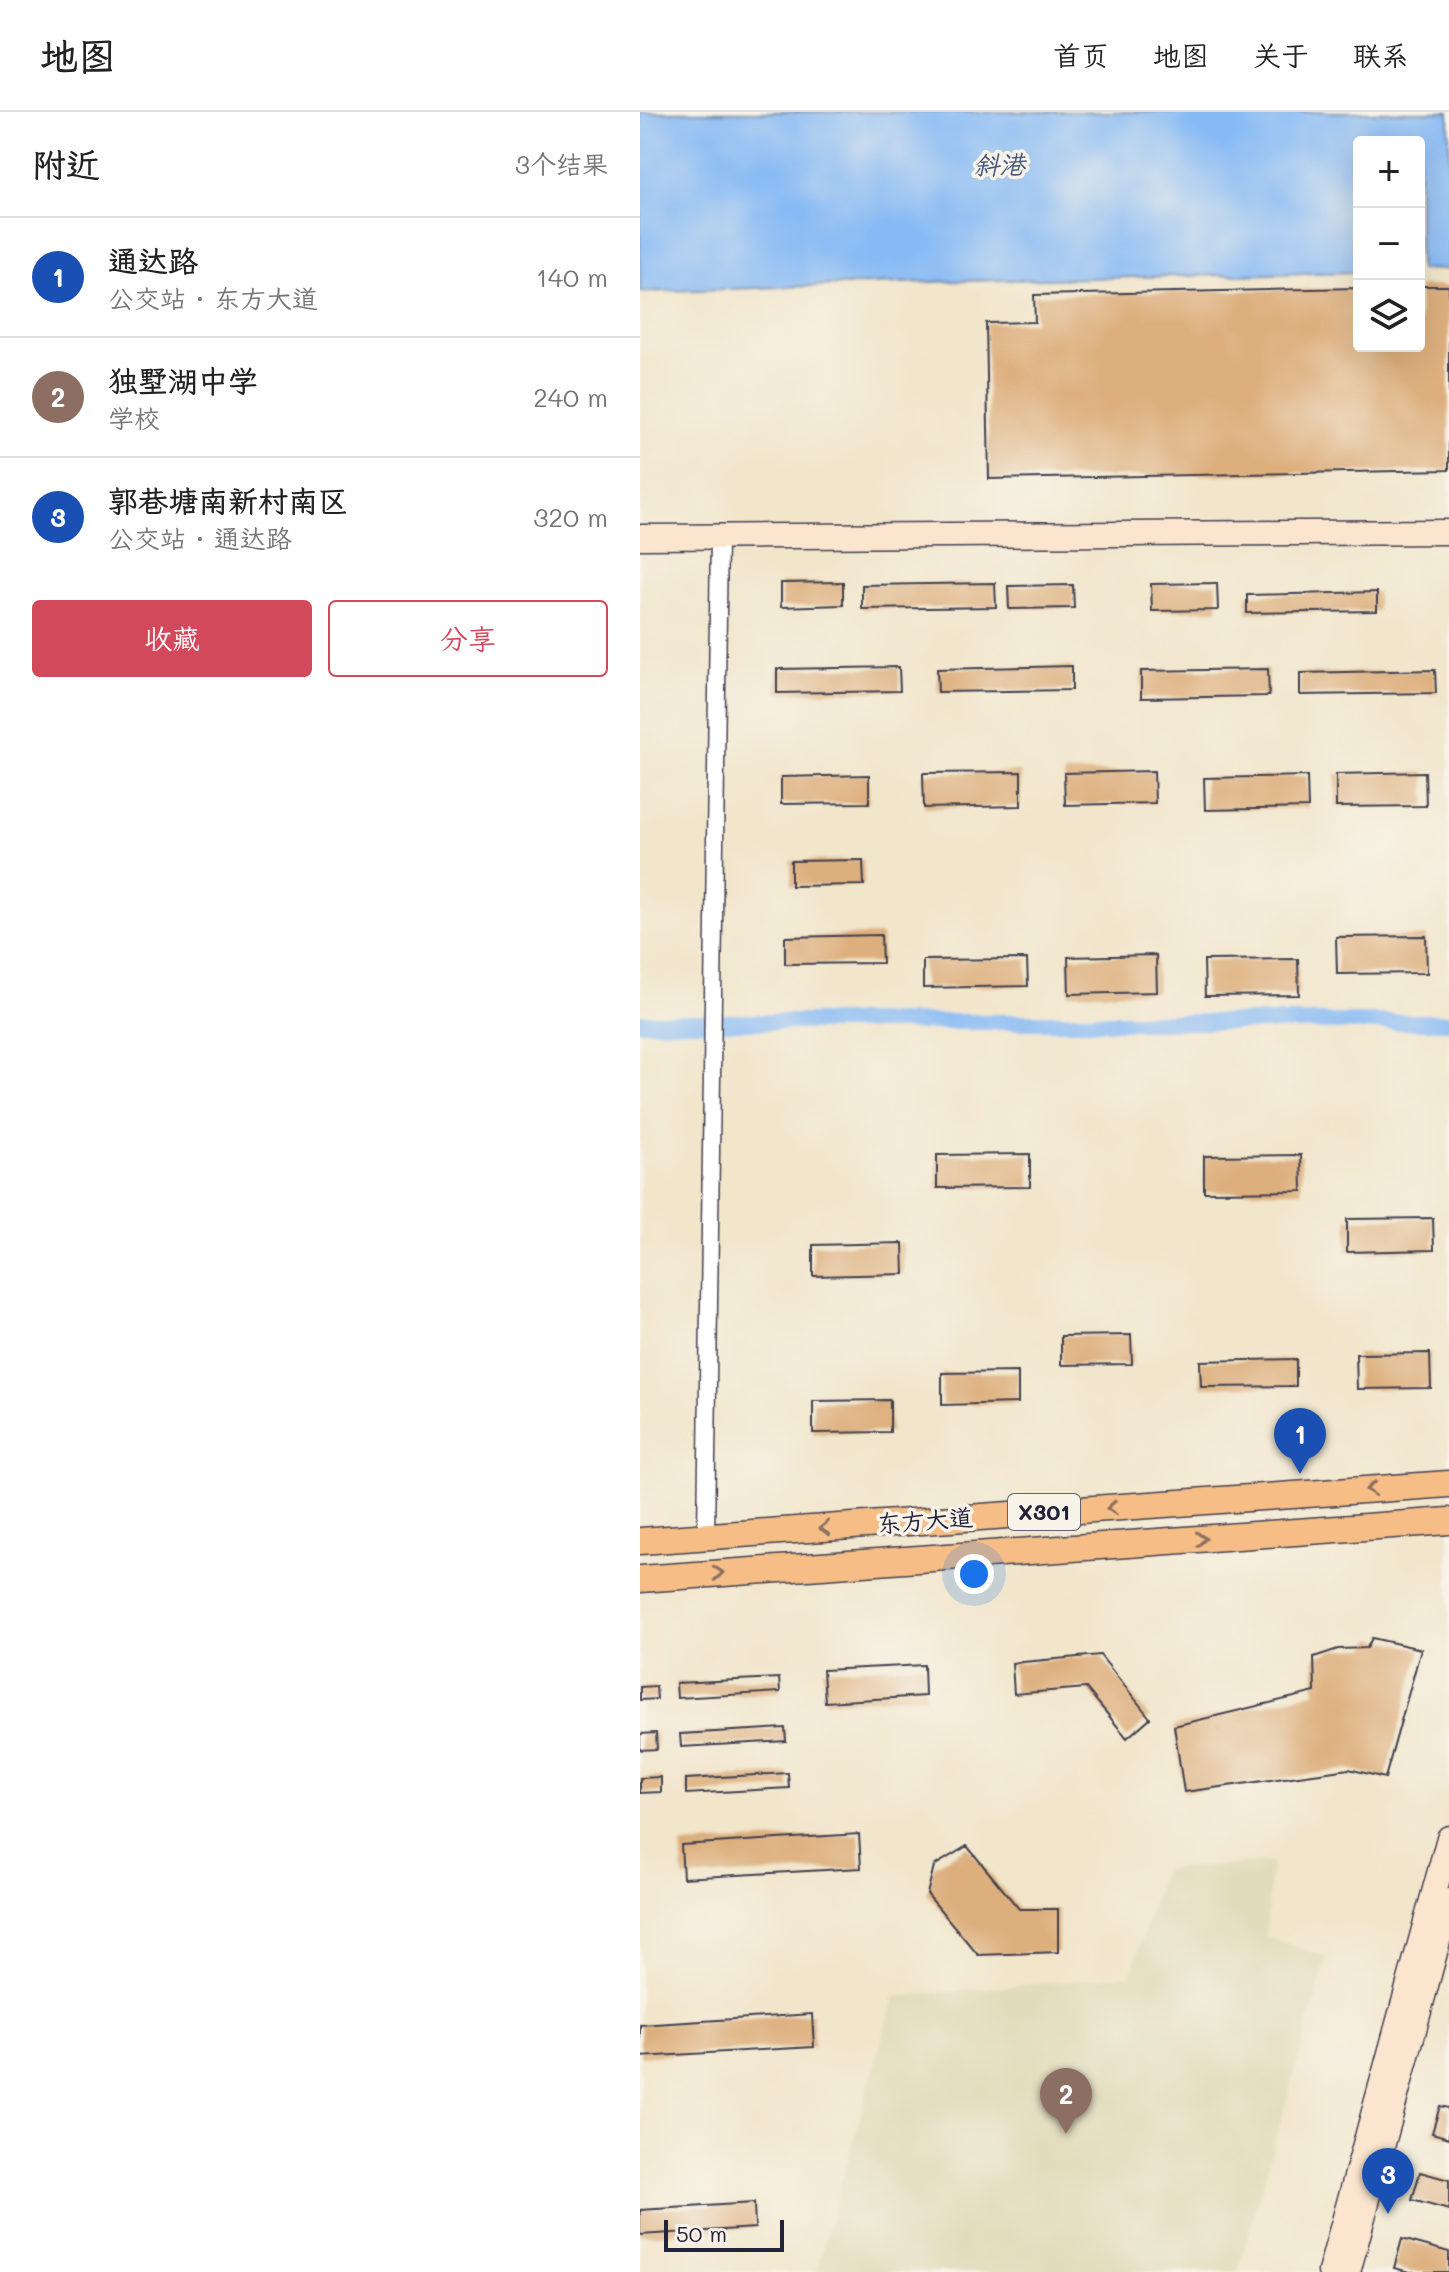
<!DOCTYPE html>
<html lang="zh">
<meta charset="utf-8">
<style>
body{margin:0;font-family:Mali,"LXGW WenKai TC",sans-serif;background:#f2f2f2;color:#222}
.controls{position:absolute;right:24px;top:24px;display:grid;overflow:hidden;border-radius:8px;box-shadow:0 8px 32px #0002}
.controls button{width:72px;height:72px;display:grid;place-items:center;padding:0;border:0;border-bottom:2px solid #e0e0e0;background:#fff;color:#222;font:40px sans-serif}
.scale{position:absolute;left:24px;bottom:20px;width:120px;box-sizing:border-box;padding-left:8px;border:4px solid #22223b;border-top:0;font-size:22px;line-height:28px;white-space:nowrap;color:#22223b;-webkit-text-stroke:6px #f7f3e8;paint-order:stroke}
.you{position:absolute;left:334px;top:1462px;width:28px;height:28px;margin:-20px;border:6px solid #fff;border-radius:50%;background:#1a73e8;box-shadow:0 0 0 12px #1a73e833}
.badge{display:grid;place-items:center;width:52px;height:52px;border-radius:50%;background:#d1495b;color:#fff;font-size:26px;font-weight:700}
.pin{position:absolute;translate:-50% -66px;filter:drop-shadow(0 2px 4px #0008)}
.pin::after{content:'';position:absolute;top:42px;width:28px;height:24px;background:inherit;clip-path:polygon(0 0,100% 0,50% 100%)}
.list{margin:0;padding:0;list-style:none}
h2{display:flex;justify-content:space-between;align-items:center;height:104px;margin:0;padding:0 32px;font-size:34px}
h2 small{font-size:26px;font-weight:400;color:#767676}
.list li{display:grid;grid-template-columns:52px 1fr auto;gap:24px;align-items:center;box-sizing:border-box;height:120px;padding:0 32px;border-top:2px solid #e0e0e0}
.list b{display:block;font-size:30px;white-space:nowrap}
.list p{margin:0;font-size:26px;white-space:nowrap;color:#767676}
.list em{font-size:26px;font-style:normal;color:#767676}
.actions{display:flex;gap:16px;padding:24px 32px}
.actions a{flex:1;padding:18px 0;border:2px solid #d1495b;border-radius:8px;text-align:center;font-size:28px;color:#d1495b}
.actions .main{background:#d1495b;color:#fff}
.icon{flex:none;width:44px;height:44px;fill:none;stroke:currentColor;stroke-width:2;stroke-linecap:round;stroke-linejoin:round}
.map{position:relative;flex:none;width:809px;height:2160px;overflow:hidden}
header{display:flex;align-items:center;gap:48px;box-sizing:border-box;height:112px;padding:0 40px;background:#fff;border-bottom:2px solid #e0e0e0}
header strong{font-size:38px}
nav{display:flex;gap:44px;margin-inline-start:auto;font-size:28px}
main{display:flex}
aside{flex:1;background:#fff}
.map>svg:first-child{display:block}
</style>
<header>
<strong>地图</strong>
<nav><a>首页</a><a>地图</a><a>关于</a><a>联系</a></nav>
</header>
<main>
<aside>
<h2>附近<small>3个结果</small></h2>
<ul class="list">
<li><span class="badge" style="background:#1a4fb4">1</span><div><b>通达路</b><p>公交站 · 东方大道</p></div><em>140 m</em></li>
<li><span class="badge" style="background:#8d6e63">2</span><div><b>独墅湖中学</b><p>学校</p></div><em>240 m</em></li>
<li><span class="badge" style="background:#1a4fb4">3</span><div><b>郭巷塘南新村南区</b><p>公交站 · 通达路</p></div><em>320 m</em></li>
</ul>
<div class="actions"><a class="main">收藏</a><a>分享</a></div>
</aside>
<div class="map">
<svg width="809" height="2160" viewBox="0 0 809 2160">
<rect width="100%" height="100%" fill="#f7f3e8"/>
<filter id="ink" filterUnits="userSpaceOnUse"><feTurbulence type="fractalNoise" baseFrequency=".0125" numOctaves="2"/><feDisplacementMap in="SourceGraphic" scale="16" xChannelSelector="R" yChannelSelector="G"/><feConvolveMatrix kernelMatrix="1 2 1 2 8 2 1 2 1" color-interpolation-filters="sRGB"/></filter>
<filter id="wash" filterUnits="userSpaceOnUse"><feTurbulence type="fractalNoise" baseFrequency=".006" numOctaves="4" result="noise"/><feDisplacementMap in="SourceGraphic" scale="32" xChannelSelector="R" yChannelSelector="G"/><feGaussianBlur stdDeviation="1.8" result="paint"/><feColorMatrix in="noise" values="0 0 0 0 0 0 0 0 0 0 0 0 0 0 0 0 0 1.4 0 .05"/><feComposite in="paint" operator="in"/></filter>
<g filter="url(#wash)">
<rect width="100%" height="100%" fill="#f1e5ca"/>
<!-- built -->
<path fill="#e1dcba" d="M632 1750 625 1824 687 1845 598 2160H176L254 1885 491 1863 523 1757Z"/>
<!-- water -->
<path fill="#87baf4" stroke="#546e98" stroke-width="2" d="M0 0H809V157L779 158V30H719V160L319 169 0 180Z"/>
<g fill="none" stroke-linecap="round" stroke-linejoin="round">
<!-- canal -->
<path stroke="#87baf4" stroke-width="16" d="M0 910H809"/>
</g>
<g id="blocks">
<!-- building -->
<path fill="#ddaf7d" d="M779 174H809V358L349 367 346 211 395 210 394 183 719 176V234H779Z
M203 470V493L141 495V471Z
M355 471 356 495 222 497V473Z
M577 471 578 498 512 499 511 472Z
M433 473 434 496 369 497 368 474Z
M737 480V499L607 501V483Z
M432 554V578L298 580 297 557Z
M259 555 260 579 137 581V557Z
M628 557 629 584 501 586V559Z
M795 558 796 581 660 583V561Z
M514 659 515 691 425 693 424 661Z
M381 660V694L284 696 283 661Z
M785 660 786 694 696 695V662Z
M229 663V691L141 692V665Z
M667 664 668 696 565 698 564 666Z
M223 748 224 773 151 774V749Z
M241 823 242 851 145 852V825Z
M786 824 787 861 697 862 696 825Z
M516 843 517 880 429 882 428 845Z
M387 847 388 874 283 876V848Z
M658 847 659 883 565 884 564 848Z
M390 1042V1075L297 1076V1043Z
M661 1043 662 1079 564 1080V1044Z
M793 1106 794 1138 707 1140V1107Z
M263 1131 264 1162 173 1164V1133Z
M491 1223 492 1252 421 1253V1224Z
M790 1241 791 1276 717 1277 716 1242Z
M656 1247V1274L561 1275 560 1249Z
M378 1260V1291L302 1293V1261Z
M250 1288V1320L173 1321V1289Z
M732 1526 781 1537 745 1666 709 1657 544 1680 534 1614 675 1580 674 1545 698 1537 727 1536Z
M460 1543 510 1606 487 1626 446 1576 374 1582 372 1551Z
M284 1553 285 1584 185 1590 183 1558Z
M139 1566 140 1580 37 1586 36 1571Z
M16 1574 17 1587 0 1588V1575Z
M145 1616 146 1629 41 1635 40 1622Z
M16 1621 17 1637 0 1638V1622Z
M148 1661 149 1676 46 1682V1667Z
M21 1665V1680L0 1681V1666Z
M219 1722 221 1756 43 1766 41 1733Z
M327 1734 379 1797H418V1840L338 1843 287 1782 294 1754Z
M172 1902 174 1935 0 1945V1913Z
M800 1994 809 1996V2026L792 2021Z
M780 2060 809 2068V2098L772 2088Z
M114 2091 115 2116 0 2123V2098Z
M762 2127 809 2140V2160H770L754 2156Z"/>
</g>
</g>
<g filter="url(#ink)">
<use href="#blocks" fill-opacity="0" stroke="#413f50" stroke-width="2"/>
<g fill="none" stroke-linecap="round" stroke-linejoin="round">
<!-- street casing -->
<g stroke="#413f50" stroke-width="19">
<path id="street" d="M66 1424 79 425"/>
</g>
<!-- secondary casing -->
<g stroke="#413f50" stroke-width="27">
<path id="secondary" d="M0 425 809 420
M690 2160 809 1726
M708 2160 809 1789"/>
</g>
<!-- primary casing -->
<g stroke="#413f50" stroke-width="29">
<path id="primary" d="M0 1429 809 1372
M0 1467 809 1409"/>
</g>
<!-- street -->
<use href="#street" stroke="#fff" stroke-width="16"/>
<!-- secondary -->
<use href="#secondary" stroke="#fbe5cf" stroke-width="24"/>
<!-- primary -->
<use href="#primary" stroke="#f6be86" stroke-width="26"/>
</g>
<!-- one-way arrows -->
<defs><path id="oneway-chevron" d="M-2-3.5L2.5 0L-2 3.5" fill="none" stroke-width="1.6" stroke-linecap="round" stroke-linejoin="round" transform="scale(2)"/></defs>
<g stroke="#8c7060">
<use href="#oneway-chevron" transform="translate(731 1377) rotate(176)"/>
<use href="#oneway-chevron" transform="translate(472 1396) rotate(176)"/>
<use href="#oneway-chevron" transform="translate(185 1416) rotate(176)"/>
<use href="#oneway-chevron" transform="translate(561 1427) rotate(-4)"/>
<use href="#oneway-chevron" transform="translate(78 1461) rotate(-4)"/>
</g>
</g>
<g text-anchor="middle" stroke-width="7" stroke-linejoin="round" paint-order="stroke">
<!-- shield labels -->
<rect fill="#f7f3e8" stroke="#62616f" stroke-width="2" x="368" y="1382" width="72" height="36" rx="6"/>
<g font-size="22" font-weight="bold" fill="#22223b">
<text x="404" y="1408">X301</text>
</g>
<!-- street labels -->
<g font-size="24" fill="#22223b" stroke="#f7f3e8">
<text transform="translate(285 1409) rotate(-4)" y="8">东方大道</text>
</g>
<!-- water labels -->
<g font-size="26" font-style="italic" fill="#45577c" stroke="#f7f3e8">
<text transform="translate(359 53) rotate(-1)" y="9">斜港</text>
</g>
</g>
</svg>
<div class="controls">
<button>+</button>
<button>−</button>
<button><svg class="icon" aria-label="layers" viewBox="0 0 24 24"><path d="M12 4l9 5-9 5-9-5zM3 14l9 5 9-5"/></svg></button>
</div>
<div class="scale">50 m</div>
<div class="you"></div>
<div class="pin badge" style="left:660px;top:1362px;background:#1a4fb4">1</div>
<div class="pin badge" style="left:426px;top:2022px;background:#8d6e63">2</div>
<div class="pin badge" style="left:748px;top:2102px;background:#1a4fb4">3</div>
</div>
</main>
